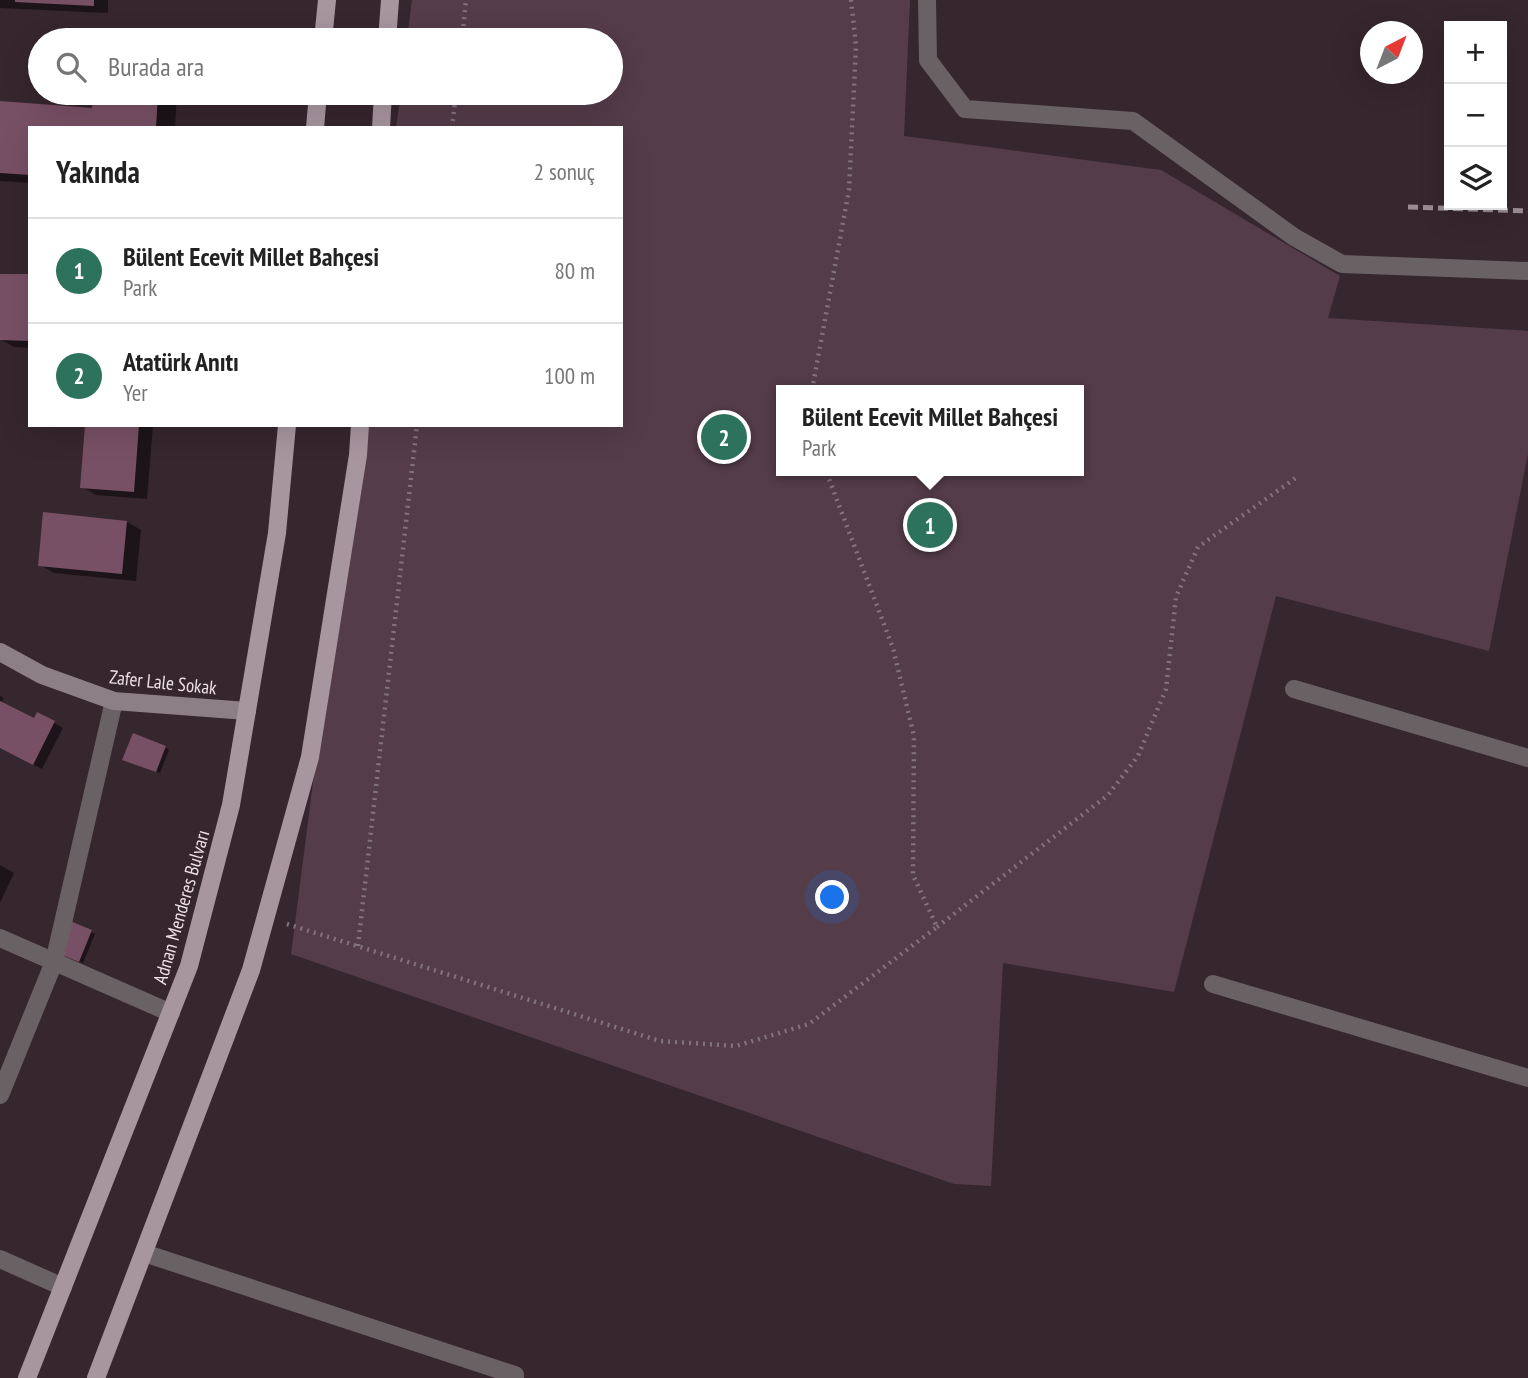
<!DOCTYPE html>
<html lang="tr">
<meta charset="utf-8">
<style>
body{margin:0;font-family:"PT Sans Narrow",sans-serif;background:#f6f6f6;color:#222}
.controls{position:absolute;right:21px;top:21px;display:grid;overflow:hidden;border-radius:0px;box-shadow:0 7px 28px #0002}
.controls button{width:63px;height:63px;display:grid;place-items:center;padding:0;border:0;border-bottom:2px solid #e0e0e0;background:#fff;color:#222;font:35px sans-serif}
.compass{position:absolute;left:1360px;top:21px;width:63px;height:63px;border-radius:50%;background:#fff;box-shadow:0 7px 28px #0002;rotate:42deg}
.you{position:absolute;left:833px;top:898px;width:24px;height:24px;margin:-18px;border:5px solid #fff;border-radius:50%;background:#1a73e8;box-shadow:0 0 0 10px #1a73e833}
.badge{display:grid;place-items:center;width:46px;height:46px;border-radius:50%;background:#2d725c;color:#fff;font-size:23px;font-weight:700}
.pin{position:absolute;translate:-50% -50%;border:4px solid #fff;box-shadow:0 2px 7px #0006}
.popup{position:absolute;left:776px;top:385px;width:308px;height:91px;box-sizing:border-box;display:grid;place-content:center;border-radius:0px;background:#fff;filter:drop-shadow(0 2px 5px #0005);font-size:23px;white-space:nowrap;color:#767676}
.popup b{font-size:26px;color:#222}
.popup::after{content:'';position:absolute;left:50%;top:100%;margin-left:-14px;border:14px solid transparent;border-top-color:#fff}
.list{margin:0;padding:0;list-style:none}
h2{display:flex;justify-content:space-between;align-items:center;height:91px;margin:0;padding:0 28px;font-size:30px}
h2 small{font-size:23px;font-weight:400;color:#767676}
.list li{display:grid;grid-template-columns:46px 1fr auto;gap:21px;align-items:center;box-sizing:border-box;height:105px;padding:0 28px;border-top:2px solid #e0e0e0}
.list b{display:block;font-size:26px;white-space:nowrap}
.list p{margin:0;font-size:23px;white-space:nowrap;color:#767676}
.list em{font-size:23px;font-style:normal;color:#767676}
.icon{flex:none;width:38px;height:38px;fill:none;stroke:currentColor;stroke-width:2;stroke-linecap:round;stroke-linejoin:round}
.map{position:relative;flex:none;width:1528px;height:1378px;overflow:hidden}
.search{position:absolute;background:#fff;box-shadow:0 7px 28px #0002;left:28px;top:28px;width:595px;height:77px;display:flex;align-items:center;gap:18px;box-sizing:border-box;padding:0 24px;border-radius:38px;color:#767676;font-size:26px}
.panel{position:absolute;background:#fff;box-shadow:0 7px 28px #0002;left:28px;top:126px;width:595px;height:301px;border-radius:0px}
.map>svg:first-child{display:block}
</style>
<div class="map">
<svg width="1528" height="1378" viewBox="0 0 1528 1378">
<rect width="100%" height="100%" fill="#36262e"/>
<!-- green -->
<path fill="#543c49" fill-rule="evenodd" d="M412 0H910L904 136 1161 170 1340 276 1328 318 1528 331V454L1489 651 1276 596 1174 992 1003 963 991 1186 954 1184 291 954 359 425H621V128H396L401 93H611V40H407ZM781 390H1079V471H781Z"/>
<!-- shadow -->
<path fill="#0007" d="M0 0H108V13L0 8Z
M95 93H177L175 128H30V183L0 181V103L93 110Z
M30 276V348L14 347 0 339Z
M87 425H153L147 499 96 495 82 487Z
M127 522 141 530 136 581 54 573 40 565Z
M0 696 4 698 1 703 34 721 38 714 63 728 42 769 0 747Z
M165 747 169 750 160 773 128 761Z
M0 865 14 873 0 903Z
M91 932 95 934 83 963 63 955Z"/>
<!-- building -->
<path fill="#785065" d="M15 0H94V6L15 2Z
M93 93H158L156 128H30V175L0 173V101L92 108Z
M0 274H30V341L0 340Z
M85 425H139L134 492 80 488Z
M43 512 127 521 122 574 38 566Z
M0 701 34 718 37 712 55 721 33 765 0 748Z
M133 733 166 746 156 772 122 760Z
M70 921 92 930 79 962 57 953Z"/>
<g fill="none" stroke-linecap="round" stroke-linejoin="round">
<!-- path -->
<path stroke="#82747b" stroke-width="4.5" stroke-dasharray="2 5" stroke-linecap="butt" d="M462 40 466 0
M452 128 456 93
M812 390 849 190 856 46 851 0
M287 924 660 1041 736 1046 809 1024 937 927 913 875 914 736 893 648 826 471
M937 927 1108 795 1138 756 1166 689 1176 597 1198 547 1297 477
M358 946 417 425"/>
<!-- lane -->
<path stroke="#6a6165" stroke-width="18" d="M927 0 928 60 965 109 1133 121 1294 237 1342 264 1528 271
M1294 689 1528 758
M1213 984 1528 1078
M144 1253 515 1375V1378"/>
<!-- street -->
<path stroke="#6a6165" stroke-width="18" d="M0 938 171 1013
M0 1095 54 962 114 701
M0 1259 63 1287"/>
<!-- secondary -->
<path stroke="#8d7f86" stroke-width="18" d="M0 652 42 675 114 701 247 711"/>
<!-- primary -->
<path stroke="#a8969f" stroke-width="18" d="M323 40 327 0
M387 40 390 0
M315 128 318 93
M381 128 383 93
M27 1378 189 966 231 805 277 533 287 425
M96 1378 251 970 310 757 358 455 360 425"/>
<!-- rail -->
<path stroke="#9a8c93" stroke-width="5" stroke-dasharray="10 5" stroke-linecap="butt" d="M1408 207 1528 211"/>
</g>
<g text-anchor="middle" stroke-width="6" stroke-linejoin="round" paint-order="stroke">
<!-- street labels -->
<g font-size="19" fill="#ece1e6" stroke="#36262e">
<text transform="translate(163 682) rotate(6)" y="7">Zafer Lale Sokak</text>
<text transform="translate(181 907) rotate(-74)" y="7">Adnan Menderes Bulvarı</text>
</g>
</g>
</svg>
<div class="controls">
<button>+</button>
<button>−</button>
<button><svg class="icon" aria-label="layers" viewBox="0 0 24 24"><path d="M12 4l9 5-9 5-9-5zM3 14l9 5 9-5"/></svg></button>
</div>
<svg class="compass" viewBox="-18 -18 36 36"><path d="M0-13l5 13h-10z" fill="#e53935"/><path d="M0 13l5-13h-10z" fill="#767676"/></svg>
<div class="you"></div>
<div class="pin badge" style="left:930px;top:525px">1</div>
<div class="popup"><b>Bülent Ecevit Millet Bahçesi</b>Park</div>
<div class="pin badge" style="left:724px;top:437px">2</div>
<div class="search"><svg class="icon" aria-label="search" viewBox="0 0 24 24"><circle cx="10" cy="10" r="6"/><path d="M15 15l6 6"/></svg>Burada ara</div>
<section class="panel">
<h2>Yakında<small>2 sonuç</small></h2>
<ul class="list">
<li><span class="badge">1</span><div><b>Bülent Ecevit Millet Bahçesi</b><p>Park</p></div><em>80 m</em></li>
<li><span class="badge">2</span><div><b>Atatürk Anıtı</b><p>Yer</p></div><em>100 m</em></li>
</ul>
</section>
</div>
